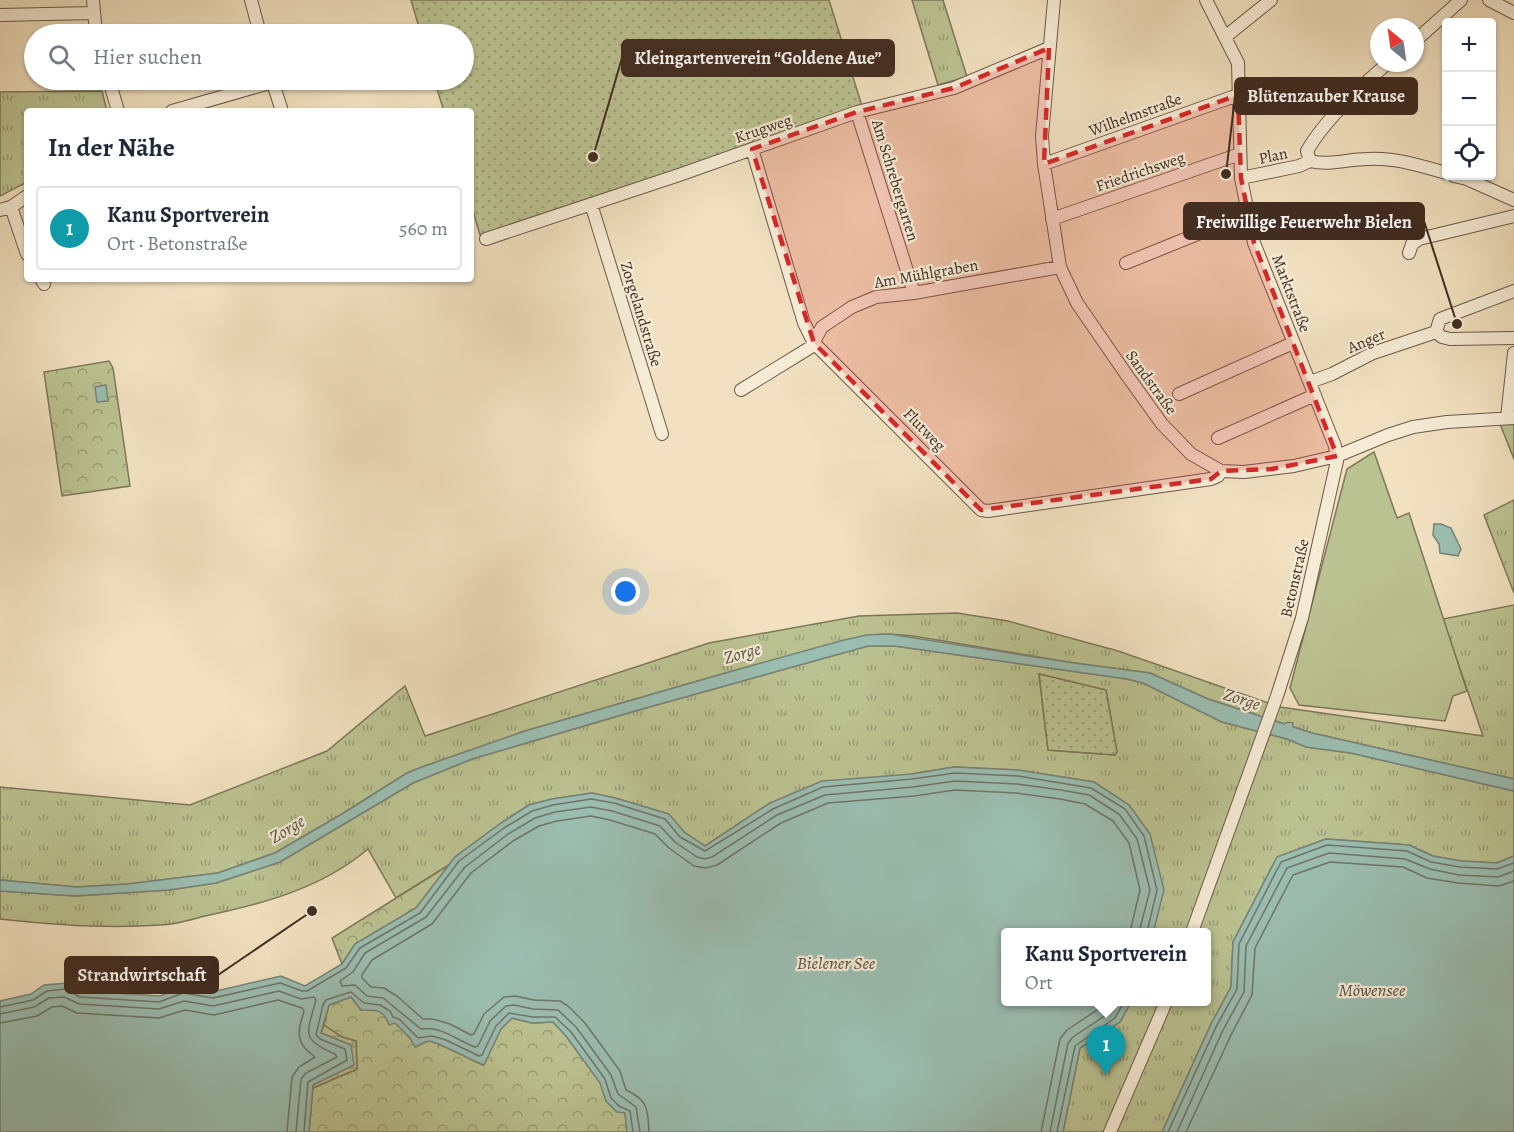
<!DOCTYPE html>
<html lang="de">
<meta charset="utf-8">
<style>
body{margin:0;font-family:Alegreya,serif;background:#f2f2f3;color:#1f2937}
.controls{position:absolute;right:18px;top:18px;display:grid;overflow:hidden;border-radius:6px;box-shadow:0 2px 4px #0004}
.controls button{width:54px;height:54px;display:grid;place-items:center;padding:0;border:0;border-bottom:2px solid #e0e1e3;background:#fff;color:#1f2937;font:30px sans-serif}
.compass{position:absolute;left:1370px;top:18px;width:54px;height:54px;border-radius:50%;background:#fff;box-shadow:0 2px 4px #0004;rotate:331deg}
.you{position:absolute;left:626px;top:592px;width:21px;height:21px;margin:-15px;border:4px solid #fff;border-radius:50%;background:#1a73e8;box-shadow:0 0 0 9px #1a73e833}
.badge{display:grid;place-items:center;width:39px;height:39px;border-radius:50%;background:#1a73e8;color:#fff;font-size:20px;font-weight:700}
.pin{position:absolute;translate:-50% -50px;filter:drop-shadow(0 2px 3px #0008)}
.pin::after{content:'';position:absolute;top:32px;width:21px;height:18px;background:inherit;clip-path:polygon(0 0,100% 0,50% 100%)}
.popup{position:absolute;left:1001px;top:928px;width:210px;height:78px;box-sizing:border-box;display:grid;place-content:center;border-radius:6px;background:#fff;filter:drop-shadow(0 2px 4px #0005);font-size:20px;white-space:nowrap;color:#747a83}
.popup b{font-size:22px;color:#1f2937}
.popup::after{content:'';position:absolute;left:50%;top:100%;margin-left:-12px;border:12px solid transparent;border-top-color:#fff}
.list{margin:0;padding:0;list-style:none}
h2{display:flex;justify-content:space-between;align-items:center;height:78px;margin:0;padding:0 24px;font-size:26px}
h2 small{font-size:20px;font-weight:400;color:#747a83}
.list li{display:grid;grid-template-columns:39px 1fr auto;gap:18px;align-items:center;box-sizing:border-box;height:84px;margin:0 12px 12px;padding:0 12px;border:2px solid #e0e1e3;border-radius:6px}
.list b{display:block;font-size:22px;white-space:nowrap}
.list p{margin:0;font-size:20px;white-space:nowrap;color:#747a83}
.list em{font-size:20px;font-style:normal;color:#747a83}
.icon{flex:none;width:33px;height:33px;fill:none;stroke:currentColor;stroke-width:2;stroke-linecap:round;stroke-linejoin:round}
.map{position:relative;flex:none;width:1514px;height:1132px;overflow:hidden}
.search{position:absolute;background:#fff;box-shadow:0 2px 4px #0004;left:24px;top:24px;width:450px;height:66px;display:flex;align-items:center;gap:15px;box-sizing:border-box;padding:0 21px;border-radius:33px;color:#747a83;font-size:22px}
.panel{position:absolute;background:#fff;box-shadow:0 2px 4px #0004;left:24px;top:108px;width:450px;height:174px;border-radius:6px}
.map>svg:first-child{display:block}
</style>
<div class="map">
<svg width="1514" height="1132" viewBox="0 0 1514 1132">
<defs>
<pattern id="grass-tufts" width="24" height="20" patternUnits="userSpaceOnUse" patternTransform="scale(1.5)"><rect width="24" height="20" fill="#bbc291"/><path d="M3 7l-1-3M5 7V3M7 7l1-3M15 17l-1-3M17 17v-4M19 17l1-3" fill="none" stroke="#999e76"/></pattern>
<pattern id="forest-crowns" width="20" height="18" patternUnits="userSpaceOnUse" patternTransform="scale(1.5)"><rect width="20" height="18" fill="#bbc291"/><path d="M2 6a3 3 0 1 1 6 0M12 15a3 3 0 1 1 6 0" fill="none" stroke="#999e76"/></pattern>
<pattern id="wetland-marsh" width="20" height="14" patternUnits="userSpaceOnUse" patternTransform="scale(1.5)"><rect width="20" height="14" fill="#bbc291"/><path d="M1 5h8M5 5V1M11 12h8M15 12V8" fill="none" stroke="#999e76"/></pattern>
<pattern id="garden-dots" width="8" height="8" patternUnits="userSpaceOnUse" patternTransform="scale(1.5)"><rect width="8" height="8" fill="#bbc291"/><path d="M2 2h.1M6 6h.1" fill="none" stroke="#999e76" stroke-width="1.8" stroke-linecap="round"/></pattern>
</defs>
<rect width="100%" height="100%" fill="#f1e1c0"/>
<filter id="stains"><feTurbulence type="fractalNoise" baseFrequency=".00333" numOctaves="4"/><feColorMatrix values="0 0 0 0 .2 0 0 0 0 .09 0 0 0 0 .02 0 0 0 .5 -.17"/></filter>
<radialGradient id="worn" r=".72"><stop offset=".6" stop-color="#630" stop-opacity="0"/><stop offset="1" stop-color="#630" stop-opacity=".3"/></radialGradient>
<!-- grass -->
<path fill="url(#grass-tufts)" stroke="#7e7759" stroke-width="1.5" fill-rule="evenodd" d="M912 0H943L967 77 938 85Z
M102 91 107 111H27V182L0 196V92Z
M1500 424H1514V459Z
M1514 500V593L1484 515Z
M1514 605V779L1312 733 1208 699 1150 673 1074 663 913 636 889 634 867 635 729 672 525 731 422 767 407 773 342 814 275 853 218 873 128 884 77 887 0 880V787L190 805 327 751 405 686 425 736 709 643 859 616 957 613 1008 621 1118 651 1280 707 1483 736 1443 619Z
M868 646H895L1127 679 1143 683 1222 722 1287 739 1306 747 1351 753 1514 791V856L1497 863 1461 861 1433 856 1409 845 1326 839 1277 857 1233 942 1231 987 1211 1024 1162 1132H1063L1080 1048 1120 1022 1131 1002H1206V932H1148L1154 929V855L1150 834 1129 805 1094 782 1018 770 954 767 912 774 770 803 705 846 684 832 668 814 615 798 592 793 552 799 529 805 501 823 455 857 449 865 396 898 368 849C322 888 263 904 205 916 190 920 175 925 160 925 106 929 53 925 0 919V891L75 896 169 890 216 883 280 862 413 783 472 759 635 711ZM1039 674 1106 690 1117 752 1115 755 1048 750Z"/>
<!-- forest -->
<path fill="url(#forest-crowns)" stroke="#7e7759" stroke-width="1.5" d="M109 361 113 368 130 486 62 496 44 372Z
M449 865 416 908 355 944 342 964 332 938Z
M351 997 361 1010C365 1010 372 1008 376 1010 388 1013 409 1035 415 1046 419 1045 424 1042 429 1041 436 1041 473 1061 483 1065L501 1029 512 1018 532 1023 553 1022 566 1036 601 1083 606 1101 625 1113 627 1132H309L313 1088 357 1069 356 1041 342 1037 324 1025 329 1005Z"/>
<!-- wetland -->
<path fill="url(#wetland-marsh)" stroke="#7e7759" stroke-width="1.5" d="M324 1025 342 1037 356 1041 357 1069 313 1088V1085L351 1045 321 1033Z"/>
<!-- park -->
<path fill="#bbc291" stroke="#7e7759" stroke-width="1.5" d="M1374 452 1397 518 1409 513 1467 691 1453 696 1445 721 1299 705 1290 688 1347 469Z"/>
<!-- garden -->
<path fill="url(#garden-dots)" stroke="#7e7759" stroke-width="1.5" d="M411 0H829L862 106 584 203 480 235 471 204V111H444L434 80H464V34H421Z
M1039 674 1106 690 1117 752 1115 755 1048 750Z"/>
<!-- water -->
<path fill="#9bbeb2" stroke="#778478" stroke-width="1.5" d="M106 385 108 401 97 402 95 387Z
M1434 524H1441L1451 528 1461 549 1458 556 1440 553 1439 544 1433 535Z
M889 634 1074 663 1150 673 1208 699 1284 724 1288 722 1293 723V727L1312 733 1514 779V791L1351 753 1306 747 1287 739 1222 722 1143 683 1127 679 895 646H868L635 711 472 759 413 783 280 862 216 883 169 890 75 896 0 891V880L77 887 128 884 218 873 275 853 342 814 407 773 422 767 525 731 729 672 844 640 867 635Z
M954 767 1018 770 1094 782 1129 805 1150 834 1164 890 1154 929 1148 932H1006V1002H1131L1120 1022 1080 1048 1063 1132H627L625 1113 617 1112 606 1101 600 1083 566 1036 553 1022 532 1023 512 1018 501 1029 484 1065C473 1061 436 1041 429 1041 425 1042 419 1045 415 1047L410 1038 395 1023 389 1025C384 1009 376 1010 361 1010L351 997 329 1005 321 1033 351 1045 354 1065 313 1085 309 1132H0V1001L31 994 44 985 68 983 81 991 160 996 183 987 212 992 281 976 305 986 342 964 355 944 416 908 455 857 501 823 529 805 552 799 592 793 615 798 669 814 684 832 705 846 770 803 822 781 912 774Z
M1326 839 1409 845 1433 856 1461 861 1497 863 1514 856V1132H1162L1211 1024 1231 987 1233 942 1277 857Z"/>
<g fill="none" stroke-linecap="round" stroke-linejoin="round">
<!-- shore -->
<path stroke="#6e756a" stroke-width="1.5" d="M0 1007 33 1000 47 991 65 989 80 997 159 1002 183 993 213 998 280 983 302 991H307L346 968 360 948 420 913 459 861 504 828 532 811 553 805 591 799 614 803 665 819 680 837 705 851 773 809 823 787 912 779 955 773 1018 776 1091 788 1125 809 1144 836 1157 890 1147 932
M0 1014 34 1007 49 998 64 997 79 1004 159 1009 184 1001 213 1006 279 991 301 999 314 997 316 1000C307 1034 300 1039 335 1054L337 1057 306 1073 301 1079 296 1132
M0 1023 37 1016 52 1007 62 1006 77 1013 159 1018 185 1010 214 1015 278 1000 302 1008 304 1011C301 1023 295 1035 304 1047 307 1051 312 1054 315 1057L299 1067 292 1077 287 1132
M304 1132 308 1082 347 1060 345 1049 320 1039 316 1035 323 1005 326 1000 351 992 364 1003 380 1005 390 1011 393 1017 399 1019 418 1038 432 1036 446 1040 479 1056 482 1055 496 1026 509 1013 533 1017H555L571 1032 605 1079 611 1098 619 1106 630 1111 633 1132
M640 1132 636 1107 618 1094 611 1075 576 1027 558 1010 533 1009 514 1005 506 1006 490 1021 478 1046 475 1047C456 1040 442 1026 421 1029L383 998 367 996 355 985 342 986 340 981 353 972 365 953 426 917 465 867 508 834 535 818 555 812 591 807 612 811 660 826 675 842 697 857 705 859 712 857 777 815 825 795 913 787 955 781 1017 784 1061 790 1089 795 1119 814 1137 839 1150 890 1139 932
M649 1132C648 1109 648 1100 626 1090L620 1071 585 1023 568 1006 560 1001 534 1000 515 996 504 997 484 1014 474 1034 471 1035 450 1024 433 1019H423L398 997 384 988 371 987 362 978V975L372 960 432 924 471 873 513 841 539 826 557 821 591 816 610 820 655 834 669 848 694 866 706 868 717 865 781 823 828 803 914 796 955 790 1016 793 1060 799 1085 804 1113 821 1129 843 1140 890 1130 932
M1041 1132 1060 1039 1067 1030 1103 1006 1105 1002
M1050 1132 1068 1043 1073 1037 1109 1013 1116 1002
M1057 1132 1075 1046 1115 1018 1124 1002
M1168 1132 1216 1027 1237 989 1239 944 1281 862 1327 845 1407 851 1431 862 1460 867 1497 869 1514 863
M1177 1132 1223 1030 1244 992 1246 946 1287 868 1329 853 1405 859 1430 869 1459 875 1498 877 1514 871
M1186 1132 1231 1035 1252 995 1255 948 1293 875 1330 862 1403 867 1427 878 1458 883 1499 886 1514 881"/>
<!-- minor casing -->
<g stroke="#6c5949" stroke-width="14">
<path id="minor" d="M93 0 96 34
M251 0 260 34
M1054 0 1042 136 1044 164 1060 267 1077 303 1126 374 1162 424 1191 454 1221 471 1244 472 1294 466 1337 456 1388 435 1413 427 1447 422 1514 418
M1489 0 1514 13
M0 15 94 13
M1225 37 1271 0
M1415 41 1461 0
M109 80 118 111
M272 80 282 111
M172 111 273 82
M857 112 914 293
M752 149 804 323 814 343 981 510 988 511 1211 479 1218 476 1221 471
M1310 161C1330 166 1348 159 1367 159 1394 157 1421 166 1446 173
M1310 161 1307 151C1324 121 1362 85 1388 63
M1044 164 1238 95
M1454 176 1467 179 1514 200
M1241 178 1299 166 1310 161
M591 204 662 434
M11 207 27 254
M0 210 11 207 27 196
M1052 219 1240 154
M486 239 679 175 857 112 954 88 1049 48
M1409 253 1412 244 1419 239 1514 216
M1126 263 1247 214
M41 279 44 284
M1436 332 1442 337 1450 339 1514 338
M1310 382 1332 374 1373 353 1436 332 1440 319 1514 291
M741 390 811 347 822 327 852 307 876 297 914 293 1060 267
M1179 394 1293 343
M1507 418 1514 353
M1218 438 1315 395
M1192 932 1277 696 1302 618 1337 461 1335 446 1254 243 1241 178 1238 63 1206 0
M1110 1132 1166 1002"/>
</g>
<!-- minor -->
<use href="#minor" stroke="#f6ecd6" stroke-width="12"/>
</g>
<!-- marked area -->
<path fill="#d62828" fill-opacity="0.2" stroke="#d62828" stroke-width="4.5" stroke-dasharray="12 8" stroke-linejoin="round" d="M1049 48 1044 164 1238 95 1241 178 1254 243 1337 456 1272 469 1221 471 1211 479 981 510 814 343 752 149 857 112 954 88Z"/>
<g text-anchor="middle" stroke-width="4.5" stroke-linejoin="round" paint-order="stroke">
<!-- street labels -->
<g font-size="16" fill="#402c21" stroke="#f6ecd6">
<text transform="translate(1135 114) rotate(-20)" y="6">Wilhelmstraße</text>
<text transform="translate(763 128) rotate(-19)" y="6">Krugweg</text>
<text transform="translate(1273 155) rotate(-12)" y="6">Plan</text>
<text transform="translate(1140 171) rotate(-19)" y="6">Friedrichsweg</text>
<text transform="translate(896 180) rotate(73)" y="6">Am Schrebergarten</text>
<text transform="translate(926 273) rotate(-10)" y="6">Am Mühlgraben</text>
<text transform="translate(1292 293) rotate(69)" y="6">Marktstraße</text>
<text transform="translate(642 314) rotate(73)" y="6">Zorgelandstraße</text>
<text transform="translate(1366 340) rotate(-23)" y="6">Anger</text>
<text transform="translate(1152 382) rotate(54)" y="6">Sandstraße</text>
<text transform="translate(925 429) rotate(46)" y="6">Flutweg</text>
<text transform="translate(1294 578) rotate(-77)" y="6">Betonstraße</text>
</g>
<!-- water labels -->
<g font-size="18" font-style="italic" fill="#575045" stroke="#f6ecd6">
<text transform="translate(742 653) rotate(-16)" y="6">Zorge</text>
<text transform="translate(1242 699) rotate(18)" y="6">Zorge</text>
<text transform="translate(287 829) rotate(-31)" y="6">Zorge</text>
<text x="836" y="969">Bielener See</text>
<text x="1372" y="996">Möwensee</text>
</g>
</g>
<!-- callouts -->
<path fill="none" stroke="#402c21" stroke-width="2" d="M593 157L622 58M1226 174L1235 96M1457 324L1424 221M312 911L218 975"/>
<g fill="#402c21" stroke="#f6ecd6" stroke-width="2">
<circle cx="593" cy="157" r="6"/>
<circle cx="1226" cy="174" r="6"/>
<circle cx="1457" cy="324" r="6"/>
<circle cx="312" cy="911" r="6"/>
</g>
<g fill="#402c21" stroke="#402c21" stroke-width="2">
<rect x="622" y="40" width="272" height="36" rx="6"/>
<rect x="1235" y="78" width="182" height="36" rx="6"/>
<rect x="1184" y="203" width="240" height="36" rx="6"/>
<rect x="65" y="957" width="153" height="36" rx="6"/>
</g>
<g font-size="18" text-anchor="middle" font-weight="bold" fill="#fff">
<text x="758" y="64">Kleingartenverein “Goldene Aue”</text>
<text x="1326" y="102">Blütenzauber Krause</text>
<text x="1304" y="228">Freiwillige Feuerwehr Bielen</text>
<text x="142" y="981">Strandwirtschaft</text>
</g>
<rect width="100%" height="100%" filter="url(#stains)"/>
<rect width="100%" height="100%" fill="url(#worn)"/>
</svg>
<div class="controls">
<button>+</button>
<button>−</button>
<button><svg class="icon" aria-label="locate" viewBox="0 0 24 24"><circle cx="12" cy="12" r="6"/><path d="M12 2v4M12 18v4M2 12h4M18 12h4"/></svg></button>
</div>
<svg class="compass" viewBox="-18 -18 36 36"><path d="M0-13l5 13h-10z" fill="#e53935"/><path d="M0 13l5-13h-10z" fill="#747a83"/></svg>
<div class="you"></div>
<div class="pin badge" style="left:1106px;top:1075px;background:#0f9aa8">1</div>
<div class="popup"><b>Kanu Sportverein</b>Ort</div>
<div class="search"><svg class="icon" aria-label="search" viewBox="0 0 24 24"><circle cx="10" cy="10" r="6"/><path d="M15 15l6 6"/></svg>Hier suchen</div>
<section class="panel">
<h2>In der Nähe<small></small></h2>
<ul class="list">
<li><span class="badge" style="background:#0f9aa8">1</span><div><b>Kanu Sportverein</b><p>Ort · Betonstraße</p></div><em>560 m</em></li>
</ul>
</section>
</div>
